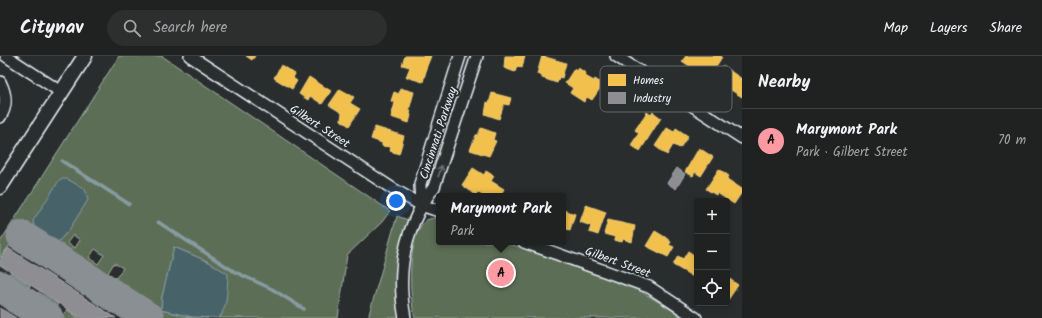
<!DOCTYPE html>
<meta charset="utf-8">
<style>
body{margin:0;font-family:Kalam,sans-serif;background:#2d2f2f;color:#f1f3f6}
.controls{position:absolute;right:12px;bottom:12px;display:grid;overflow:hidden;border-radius:4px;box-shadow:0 2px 10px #0003}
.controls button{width:36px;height:36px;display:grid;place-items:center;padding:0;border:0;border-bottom:1px solid #3d3f40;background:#202222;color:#f1f3f6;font:20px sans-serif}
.you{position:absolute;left:396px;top:145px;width:14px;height:14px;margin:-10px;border:3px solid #fff;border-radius:50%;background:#1a73e8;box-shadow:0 0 0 6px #1a73e833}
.badge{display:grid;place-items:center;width:26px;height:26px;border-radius:50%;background:#ff9aa2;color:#111;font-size:13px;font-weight:700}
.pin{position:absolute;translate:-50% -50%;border:2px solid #fff;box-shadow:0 1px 4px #0006}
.popup{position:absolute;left:436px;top:137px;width:130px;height:52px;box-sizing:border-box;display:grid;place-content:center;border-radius:4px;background:#202222;filter:drop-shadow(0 1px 3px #0005);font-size:13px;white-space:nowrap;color:#a2a4a5}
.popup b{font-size:15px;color:#f1f3f6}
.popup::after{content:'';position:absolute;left:50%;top:100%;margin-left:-8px;border:8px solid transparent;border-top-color:#202222}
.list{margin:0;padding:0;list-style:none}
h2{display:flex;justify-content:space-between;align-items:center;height:52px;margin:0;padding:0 16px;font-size:17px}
h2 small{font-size:13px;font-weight:400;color:#a2a4a5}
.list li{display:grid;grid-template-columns:26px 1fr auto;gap:12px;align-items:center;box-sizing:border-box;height:64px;padding:0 16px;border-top:1px solid #3d3f40}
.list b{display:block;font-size:15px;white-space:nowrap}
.list p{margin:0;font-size:13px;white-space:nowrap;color:#a2a4a5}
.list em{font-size:13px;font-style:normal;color:#a2a4a5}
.icon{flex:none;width:22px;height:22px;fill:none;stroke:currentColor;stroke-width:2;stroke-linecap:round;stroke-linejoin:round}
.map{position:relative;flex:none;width:742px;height:262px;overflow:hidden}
header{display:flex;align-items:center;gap:24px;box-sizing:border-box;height:56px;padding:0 20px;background:#202222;border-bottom:1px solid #3d3f40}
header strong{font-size:19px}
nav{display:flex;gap:22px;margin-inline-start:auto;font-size:14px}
.search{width:280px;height:36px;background:#2d2f2f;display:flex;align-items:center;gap:10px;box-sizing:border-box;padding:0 14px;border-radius:22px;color:#a2a4a5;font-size:15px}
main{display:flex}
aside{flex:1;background:#202222}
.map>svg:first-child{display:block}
</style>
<header>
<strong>Citynav</strong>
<div class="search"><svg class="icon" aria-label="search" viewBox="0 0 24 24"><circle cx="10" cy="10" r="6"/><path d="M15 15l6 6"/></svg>Search here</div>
<nav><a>Map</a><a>Layers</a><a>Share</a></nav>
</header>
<main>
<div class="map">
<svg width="742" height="262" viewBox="0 0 742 262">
<rect width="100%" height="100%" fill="#2a2d2e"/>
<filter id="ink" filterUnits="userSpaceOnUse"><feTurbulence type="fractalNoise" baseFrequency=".025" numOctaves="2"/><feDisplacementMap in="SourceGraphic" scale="8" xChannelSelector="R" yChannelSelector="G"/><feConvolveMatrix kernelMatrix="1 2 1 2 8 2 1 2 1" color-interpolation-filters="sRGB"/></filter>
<g filter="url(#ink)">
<!-- green -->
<path fill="#5d6e57" stroke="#a2b0a8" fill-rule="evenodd" d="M119 0H162L390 155 382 166 347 199 338 262H219L222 258 209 206 174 191 162 241 161 254 192 261 208 262 156 261 23 175 17 184 30 192 32 196 28 202 9 190 0 202V186ZM69 174 57 187 47 185ZM73 179 80 184 75 192 67 187ZM95 193 104 199 98 208 89 202ZM114 207 123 212 116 222 108 217Z
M397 160 408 164C395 195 393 230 399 262H368Z
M439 162V186H505L640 235 686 262H415C409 241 407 182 424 166 428 162 434 162 439 162Z
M44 201 59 210 60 215 56 221 37 208 40 203Z
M10 217 30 230 25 237H19L5 226Z
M71 219 88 231 84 239 64 226Z
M38 236 58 248 54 255 49 256 36 248 34 243Z
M99 237 115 247 116 251 112 257 93 245Z
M14 246 29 256 30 262H20L7 254Z
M67 254 79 262H62Z"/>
<!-- water -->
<path fill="#466469" stroke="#879ca2" d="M60 123H67L85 133 88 144 69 174 57 187C43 184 35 179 33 165Z
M174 191 209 206 228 218C227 232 228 251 219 262L192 261 161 254 162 241Z"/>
<!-- homes -->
<path fill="#f2c14e" stroke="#efcf81" d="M246 0H255L252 4Z
M405 0H431L425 15H426L423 26 406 21 410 11 402 9Z
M505 0H525L522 12 517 10 515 16 504 12Z
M542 0 566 7 562 22 559 21 557 27 542 22V20L537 18Z
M686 0H721L722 1 710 20 696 10 694 13 682 5Z
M281 9 295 18 293 22 297 25 292 33 274 22Z
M723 10 742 23V41L723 29 721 31 713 26Z
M578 12 586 17 585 20 594 25 595 23 601 27 599 29 601 31 592 44 587 41 584 46 570 37 573 32 565 27 574 13 576 15Z
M309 21 331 35 322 48 310 40 308 44 299 38Z
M400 32 414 36 409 54H411L410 58 411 59 409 67 391 61 395 47 391 45 394 36 399 38Z
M340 33 354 41 350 47 360 53 349 70 341 64 342 57 329 49Z
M492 37 511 42 509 49 504 48 499 63 485 58 487 46 489 47Z
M647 56 651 59 653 56 661 62 640 95 631 89 639 77 635 74Z
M375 71 404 80 399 98 390 95 391 91 382 90V87L371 83Z
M481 72 495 77 493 84 496 85 489 100 470 94 476 79H478Z
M667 72 674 76 676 72 688 80 680 92 673 89 667 99 655 90Z
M699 92 713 101 701 120 695 116 693 120 685 116Z
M473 112 484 119 486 115 494 120 491 125 504 133 500 140H484L477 136 476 139 462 129Z
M719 113 729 120 727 123 742 133V136L734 148 717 137 716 139 706 133Z
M586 149 606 156 598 179 589 176 591 170 580 166Z
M563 154 575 158 570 174 563 172Z
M608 164 635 170 632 186 623 183 622 186 614 184 615 181 604 178Z
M655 175 665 181 671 186 669 189 674 191 668 201 646 190Z
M688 195 697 201V223L673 209 678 200 683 203Z
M727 221 738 229 728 244H727Z"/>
<!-- industry -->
<path fill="#8d8d92" stroke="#a8abb1" d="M677 112 685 118 676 133 667 127Z
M8 192 116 262H81L0 209V204Z
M0 252 16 262H0Z"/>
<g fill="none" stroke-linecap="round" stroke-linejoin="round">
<!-- stream -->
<path stroke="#879ca2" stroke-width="3.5" d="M62 105 129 148
M158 166 235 216 272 233 304 253"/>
<!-- taxiway -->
<path stroke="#898f93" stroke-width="31" d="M22 180 149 262
M0 230 48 262"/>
<!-- minor casing -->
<g stroke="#e8f1f8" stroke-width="14">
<path id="minor" d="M6 0 61 36
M190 0 393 133 421 149 439 155
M616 0 742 82
M0 26C6 38 8 49 0 61
M421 149 420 128 460 0
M524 186 649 231 696 262
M405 262C396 215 405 170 434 131L477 0"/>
</g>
<!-- tertiary casing -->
<g stroke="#e8f1f8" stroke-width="17">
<path id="tertiary" d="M0 131 85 0"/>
</g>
<!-- minor -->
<use href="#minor" stroke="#2a2d2e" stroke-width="11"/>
<!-- tertiary -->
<use href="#tertiary" stroke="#2a2d2e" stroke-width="14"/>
</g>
<!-- one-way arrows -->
<defs><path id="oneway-shaft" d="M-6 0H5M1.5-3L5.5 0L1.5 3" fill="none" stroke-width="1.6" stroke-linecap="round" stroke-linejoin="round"/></defs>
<use stroke="#6c7275" href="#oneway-shaft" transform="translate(440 115) rotate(-72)"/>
</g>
<g text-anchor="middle" stroke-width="4" stroke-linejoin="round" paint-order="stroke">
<!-- street labels -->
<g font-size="12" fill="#e8f1f8" stroke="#2a2d2e">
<text transform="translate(320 70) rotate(33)" y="4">Gilbert Street</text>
<text transform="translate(438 77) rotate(-72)" y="4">Cincinnati Parkway</text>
<text transform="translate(618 206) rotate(20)" y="4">Gilbert Street</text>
</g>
</g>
<!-- legend -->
<rect x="600" y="10" width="132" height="46" rx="6" fill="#2a2d2e" stroke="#63686b" stroke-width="1"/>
<rect x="608" y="18" width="18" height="12" fill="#f2c14e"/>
<rect x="608" y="36" width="18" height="12" fill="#8d8d92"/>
<g font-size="11" fill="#e8f1f8">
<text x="633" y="28">Homes</text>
<text x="633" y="46">Industry</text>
</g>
</svg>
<div class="controls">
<button>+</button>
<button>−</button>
<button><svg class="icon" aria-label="locate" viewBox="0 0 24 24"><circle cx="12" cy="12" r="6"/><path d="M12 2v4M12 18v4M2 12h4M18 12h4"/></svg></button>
</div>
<div class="you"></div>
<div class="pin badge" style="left:501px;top:217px">A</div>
<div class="popup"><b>Marymont Park</b>Park</div>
</div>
<aside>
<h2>Nearby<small></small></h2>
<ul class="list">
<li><span class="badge">A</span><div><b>Marymont Park</b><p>Park · Gilbert Street</p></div><em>70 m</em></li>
</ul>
</aside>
</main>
